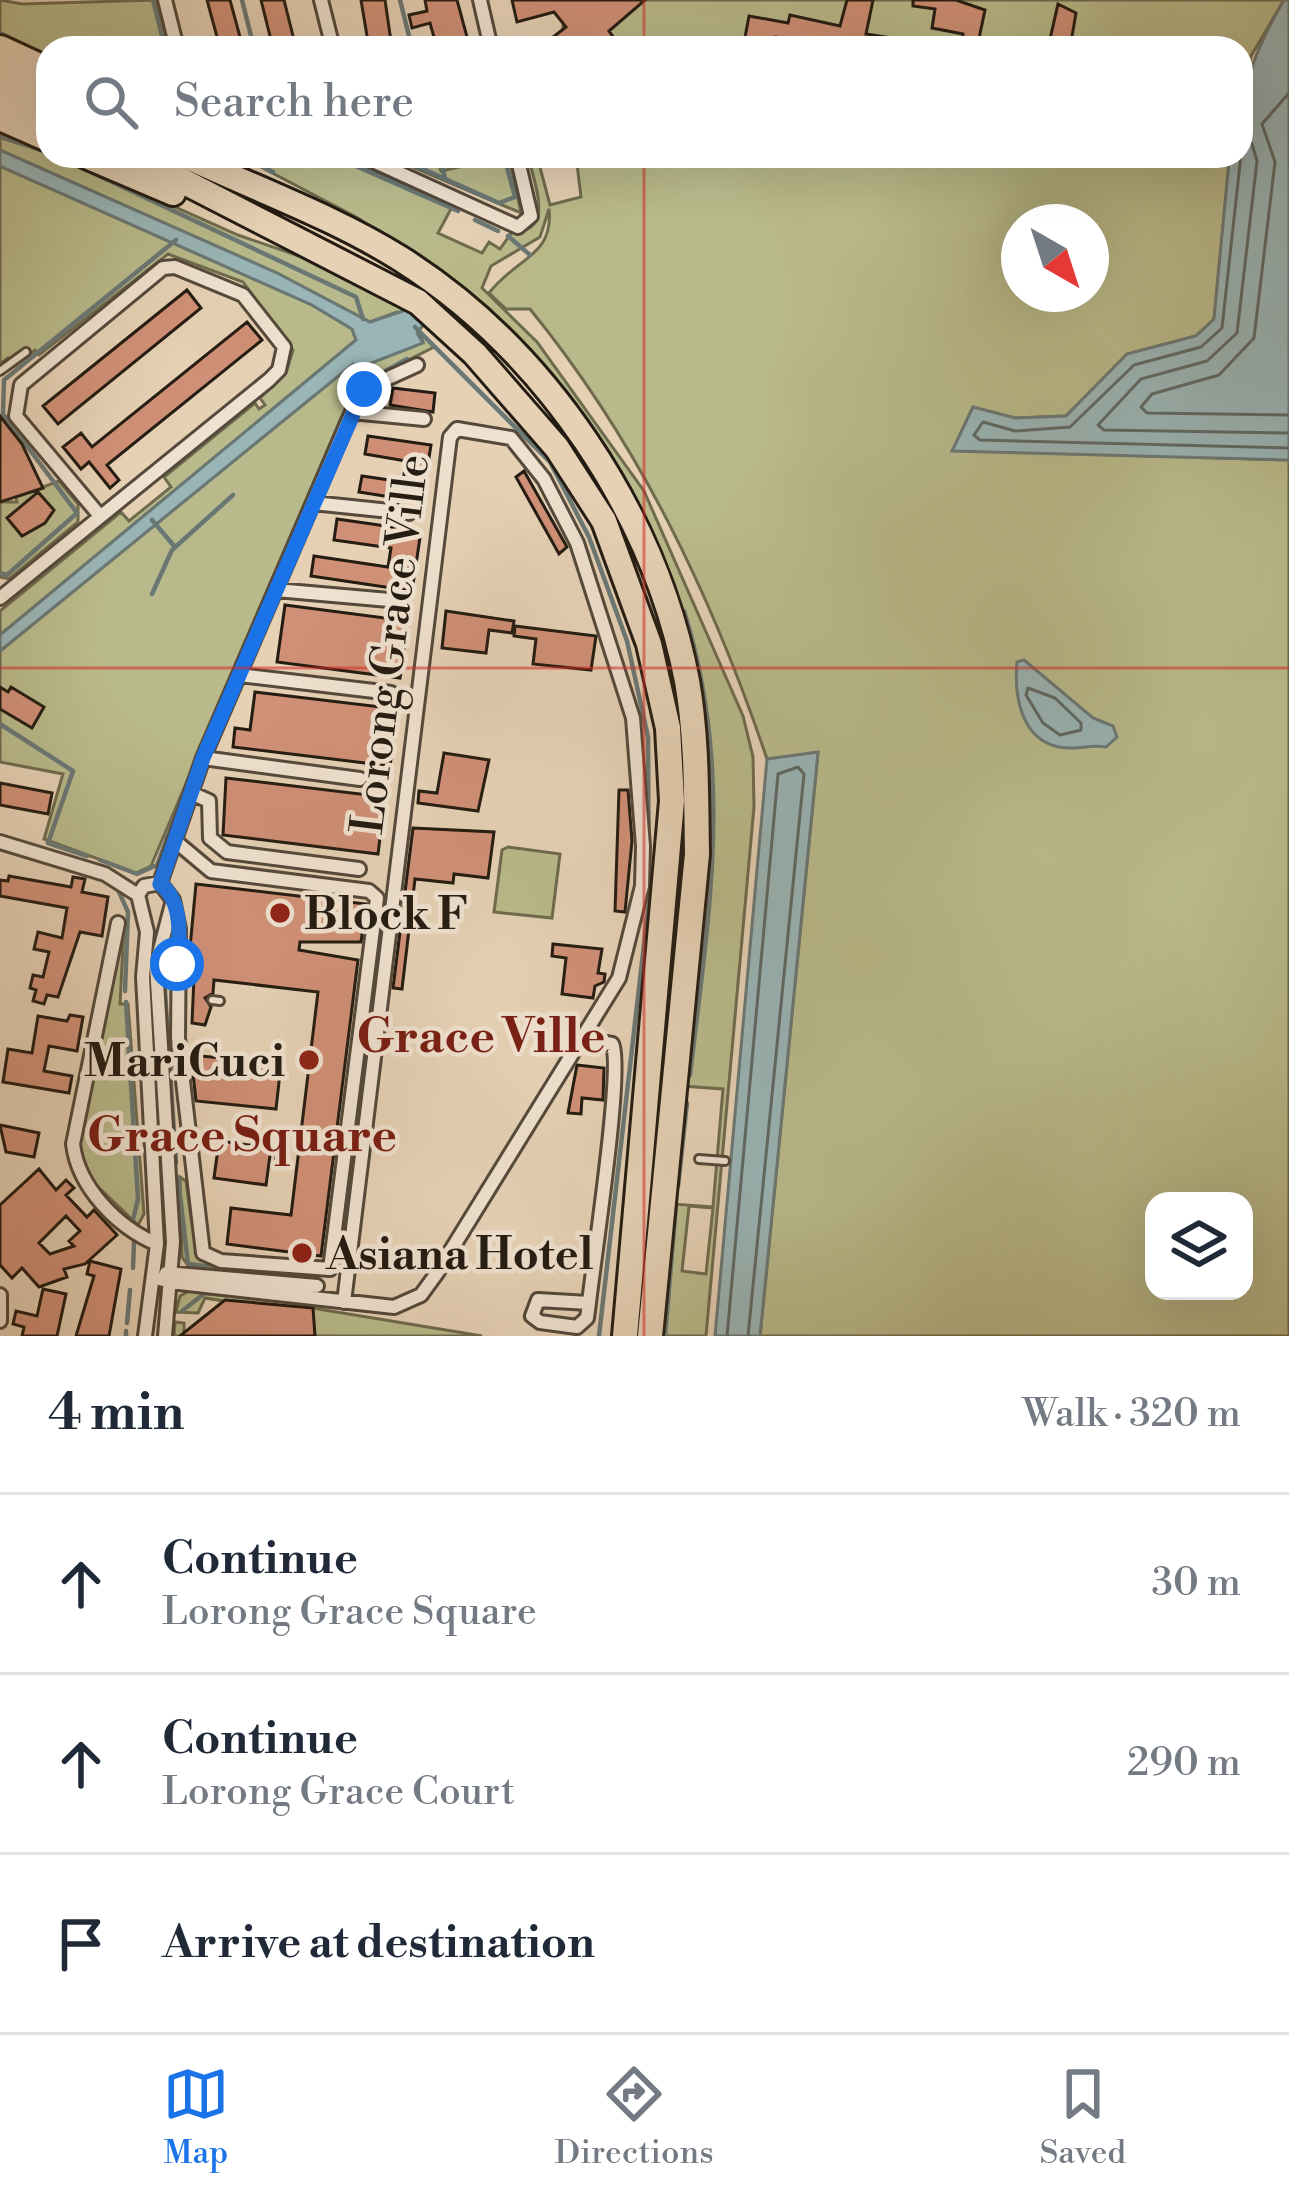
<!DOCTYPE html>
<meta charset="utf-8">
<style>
body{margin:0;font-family:"Libre Bodoni",serif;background:#f2f2f3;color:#1f2937}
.controls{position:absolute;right:36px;bottom:36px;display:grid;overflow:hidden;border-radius:24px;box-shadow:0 12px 48px #0002}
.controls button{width:108px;height:108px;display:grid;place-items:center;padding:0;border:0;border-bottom:3px solid #e0e1e3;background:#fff;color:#1f2937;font:60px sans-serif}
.compass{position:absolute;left:1001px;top:204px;width:108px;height:108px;border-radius:50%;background:#fff;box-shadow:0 12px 48px #0002;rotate:141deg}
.stop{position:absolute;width:36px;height:36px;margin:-27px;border:9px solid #1a73e8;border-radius:50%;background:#fff}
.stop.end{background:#1a73e8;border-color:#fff;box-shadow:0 3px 12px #0008}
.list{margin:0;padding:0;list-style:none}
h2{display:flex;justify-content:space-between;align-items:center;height:156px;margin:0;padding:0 48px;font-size:51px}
h2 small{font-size:39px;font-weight:400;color:#747a83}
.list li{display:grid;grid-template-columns:78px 1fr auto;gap:36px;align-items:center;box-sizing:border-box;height:180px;padding:0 48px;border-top:3px solid #e0e1e3}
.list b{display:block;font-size:45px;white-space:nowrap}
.list p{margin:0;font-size:39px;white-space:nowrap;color:#747a83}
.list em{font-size:39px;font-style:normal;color:#747a83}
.icon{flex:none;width:66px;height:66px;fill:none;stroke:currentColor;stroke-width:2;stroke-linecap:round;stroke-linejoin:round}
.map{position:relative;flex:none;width:1289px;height:1336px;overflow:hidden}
.search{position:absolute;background:#fff;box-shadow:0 12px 48px #0002;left:36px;right:36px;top:36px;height:132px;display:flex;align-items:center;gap:30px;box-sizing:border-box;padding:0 42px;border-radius:36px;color:#747a83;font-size:45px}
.sheet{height:696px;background:#fff}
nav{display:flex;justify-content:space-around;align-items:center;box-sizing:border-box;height:168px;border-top:3px solid #e0e1e3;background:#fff;font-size:33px;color:#747a83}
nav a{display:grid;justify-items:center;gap:6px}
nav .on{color:#1a73e8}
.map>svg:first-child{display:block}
</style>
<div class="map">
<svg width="1289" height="1336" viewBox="0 0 1289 1336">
<rect width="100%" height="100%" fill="#e6d1b5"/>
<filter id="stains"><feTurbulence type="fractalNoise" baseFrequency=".00167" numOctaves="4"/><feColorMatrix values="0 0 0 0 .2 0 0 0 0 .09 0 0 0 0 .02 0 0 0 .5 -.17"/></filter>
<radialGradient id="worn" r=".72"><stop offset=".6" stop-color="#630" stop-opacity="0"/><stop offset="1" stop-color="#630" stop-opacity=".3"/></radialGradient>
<!-- green -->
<path fill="#b9ba8b" stroke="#6e6b4e" stroke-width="3" fill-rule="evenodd" d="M0 0 22 4 156 0 168 48H48V58L0 35Z
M576 0H1284L1251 56 1241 105V48H562L563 25Z
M0 135 45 149 48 156H61L238 235 319 263 427 320 397 312 370 322 277 273 0 150Z
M240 156H338L452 207 438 233 482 253 489 242 500 249 512 232C556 232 534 183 528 156H537L550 205 581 197 576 156H1230L1214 319 1196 336 1127 354 1066 416 1015 418 973 407 953 450 1289 460V1336H760L818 753 767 759C712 596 639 443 530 309H506L489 293C517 257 554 256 549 209L540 237 491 266 482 288 537 342 644 491 743 716 753 757 754 807 706 1336H658L674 1204 713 1207 723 1089 683 1086 712 803 704 724 658 554 454 283 358 218ZM1019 222H1091V294H1019ZM1154 1201H1244V1291H1154ZM689 1206 713 1208 706 1274 682 1271Z
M387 156H436L441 171 509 156 521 213Z
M0 166 312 305 352 329 356 340 0 635V611L121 512 129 521 171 487 164 477 255 403 259 409 265 405 260 398 286 373 293 350 243 282 168 254 39 355 35 350 15 366 8 358 0 364Z
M419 331 434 347 365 382 341 418 151 866 136 873 44 839 63 774 0 762V651L353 364 423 342Z
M59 481 78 504V522L9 579 0 577V502H17L16 497Z
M508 847 560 854 552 918 494 912 502 850Z
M124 927 120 1004H128L144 1214 138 1225 93 1182 78 1151Z
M180 1177 186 1181C198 1275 196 1264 288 1272L287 1278 187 1264 182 1257Z
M193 1289 294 1299V1305L482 1336H174L175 1322 184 1323V1333L224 1301 205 1298 198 1313 176 1312 180 1296Z"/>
<!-- water -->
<path fill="#99b5b7" stroke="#6a7875" stroke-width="3" d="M1284 0H1289V460L952 451 973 407 1015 418 1066 416 1127 354 1196 336 1214 319 1229 161 1241 156C1241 89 1250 58 1284 0Z
M0 150 277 273 370 322 409 309 425 323 417 333 423 343 364 366 353 364 0 651V635L356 340 352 329 312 305 0 166Z
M1024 660 1093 718 1113 726 1117 737 1106 747C1089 744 1075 751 1059 747 1020 739 1014 694 1017 662Z
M818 752 760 1336H715L767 759Z"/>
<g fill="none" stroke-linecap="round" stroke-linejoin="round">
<!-- shore -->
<path stroke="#5e6864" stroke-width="3" d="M1289 93 1262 124 1275 162 1254 338 1219 375 1152 394 1141 407 1147 413 1289 415
M1241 133 1252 144 1257 161 1237 333 1207 361 1141 379 1098 425 1104 430 1289 433
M1241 155 1222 328 1201 347 1134 365 1070 427 1015 431 983 422 974 435 980 440 1289 448
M1028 688 1055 698 1081 723V730L1060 735 1043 723 1026 695Z
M727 1336 778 774 798 767 804 774 748 1336"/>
<!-- stream -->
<path stroke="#6a7875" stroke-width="4.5" d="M153 0 165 48
M242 0 254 48
M400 0 412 48
M0 33 48 56
M0 137 48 152
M57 156 356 297 363 319
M243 156 273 172
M333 156 458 211
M394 156 499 203 515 197 504 156
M440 156 445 179
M475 220 498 231
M508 236 530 255
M415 327 550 462 589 537 627 641 648 737 649 901 599 1336
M362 384 407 359
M152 520 175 547
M0 573 7 575 77 513 3 414 4 380 176 240
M152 594 172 550 233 495
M684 611C734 772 709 912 690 1075
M0 724 73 771 48 843 87 856
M100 860 137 874 157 865 188 782
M119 892 128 912 125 991
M169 937 164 977 176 1163
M126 1002 138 1199 132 1224
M178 1178 188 1264 318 1279
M678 1186 687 1103
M133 1268 134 1242
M182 1311 205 1293 293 1302
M127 1323 130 1290
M126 1336V1331
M665 1336 676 1205"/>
</g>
<!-- building -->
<path fill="#d09077" stroke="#241c12" stroke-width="3" fill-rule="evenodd" d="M207 0H230L243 48H220Z
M261 0H284L296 48H273Z
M361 0H385L392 48H369Z
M425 0H457L470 48H437L430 23 412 28 409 15 427 11Z
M512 0H645L609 31 621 48H539L566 27 554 12 517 22Z
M847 0H873L866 34 892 38 890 48H809L810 44 776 37 774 48H743L749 16 788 23 790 15 840 26Z
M913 0H956L985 10 977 48H961L963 34 932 28 935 9 913 6Z
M1058 4 1076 13 1070 48H1048Z
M187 290 201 308 58 424 43 406Z
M247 322 262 340 107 465 119 480 110 488 89 462 81 469 63 447 81 433 92 447Z
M393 388 435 393 433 412 390 405Z
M0 416 22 444 43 488 0 502Z
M368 436 431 445 422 502 359 492 362 476 403 482 406 461 365 454Z
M524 471 567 547 559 554 516 477Z
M38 492 54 510 45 523 22 536 7 518Z
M337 519 421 531 412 591 311 576 314 556 388 567 391 548 334 540Z
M285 605 408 621 400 678 277 662Z
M446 611 514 621 512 633 489 630 486 653 442 648Z
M515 626 596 636 591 670 533 664 536 639 514 636Z
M0 687 8 692 11 687 44 707 32 728 0 709Z
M255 692 398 709 390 766 233 747 235 728 250 730Z
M444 753 489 760 478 811 418 803 419 791 437 793Z
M226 778 385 797 378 854 223 835Z
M0 783 52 793 48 814 0 805Z
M619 790H628L632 841 625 912 615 911Z
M413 828 494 832 488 878 454 874 453 883 415 879 402 989 393 988Z
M9 876 71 887 73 877 85 879 82 892 108 897 102 936 80 932 58 997 47 995 44 1004 33 1001 36 990 30 988 33 975 43 977 49 952 34 949 38 932 62 938 67 908 0 896V880L8 881Z
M196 884 366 904 361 942H300L299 950 358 960 321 1256 227 1244 231 1208 291 1215 318 992 214 980 213 993 205 998 211 1007 205 1025 192 1023 194 977H189V958Z
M553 944 602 949 598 973 605 974 604 982 595 986 593 998 562 994 566 958 552 956Z
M70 1015 83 1017 77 1051 49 1046 44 1071 72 1076 69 1093 3 1082 8 1049 32 1053 38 1016 67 1021Z
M191 1055 281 1064 276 1109 196 1101Z
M577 1065 604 1068 603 1100 582 1098 581 1114 568 1113Z
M0 1125 39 1133 34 1157 6 1152Z
M219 1141 271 1148 266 1185 214 1178Z
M39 1169 56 1190 66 1180 74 1188 66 1195 87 1217 94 1210 117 1235 85 1264 64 1269 67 1277 39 1287 22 1268 12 1278 0 1265V1205ZM66 1216 80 1231 69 1241 74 1246 50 1254 39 1243Z
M90 1261 121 1269 109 1336H76L94 1276 87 1274Z
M43 1289 66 1294 57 1336H22L24 1327 13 1324 16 1311 37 1316Z
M225 1300 313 1308 315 1336H180Z"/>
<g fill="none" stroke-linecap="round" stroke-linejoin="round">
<!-- lane casing -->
<g stroke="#54493b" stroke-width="12">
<path id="lane" d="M0 371 26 352
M212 1000 220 1001
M699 1159 725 1161
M280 1160 283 1132"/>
</g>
<!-- street casing -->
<g stroke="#54493b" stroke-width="18">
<path id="street" d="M165 0 177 48
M321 0 333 48
M480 0 491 48
M362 156 518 227 531 216 517 156
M352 412 424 419
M313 503 409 513
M276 590 389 600
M0 598 269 380 279 370 284 347 243 295 175 267 163 268 21 385 16 416 100 516
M239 675 391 693
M203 758 360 779
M191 793 209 801 210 838 227 852 359 869
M0 842 105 874 138 895
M160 883 203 758 352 412 364 389 417 365
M138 895 144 886 160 883 173 900 156 965 173 1242 165 1336
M138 895 147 932 143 977 157 1244 145 1336
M173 900 179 929 178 1038 203 1253 221 1261 330 1269 377 898 369 891 211 871 174 840
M118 923 73 1144C78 1187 117 1227 157 1244
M582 1039 612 1044C624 1065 593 1264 589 1303L587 1318 577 1327 540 1322 532 1316 538 1300 589 1303
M166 1273 317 1286
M153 1277 170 1282 394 1307 421 1295 437 1273 619 978 642 886 643 846 633 718 577 543 544 479 511 438 457 429 450 437 344 1302
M0 1295V1321"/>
</g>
<!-- highway casing -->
<g stroke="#241c12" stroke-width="30">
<path id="highway" d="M0 48 48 70
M0 70 48 92
M0 94 48 117
M0 118 48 139
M86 156 173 193
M134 156 418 302 475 354 557 448 604 521 649 644 668 728 672 801 625 1336
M186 156C258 190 334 217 401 259 545 350 655 513 687 681 697 737 696 797 697 854L650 1336"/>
</g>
<!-- lane -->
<use href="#lane" stroke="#efe1cf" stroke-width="6"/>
<!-- street -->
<use href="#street" stroke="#efe1cf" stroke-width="12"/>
<!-- highway -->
<use href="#highway" stroke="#e6d1b5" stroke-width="24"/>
</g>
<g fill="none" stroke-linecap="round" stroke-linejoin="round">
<!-- route -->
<path stroke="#1a73e8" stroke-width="15" d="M177 964C180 939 183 900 160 884L203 758 364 389"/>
</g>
<!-- grid -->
<path fill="none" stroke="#d62828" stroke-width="3" stroke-opacity="0.55" d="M644 0V48M644 156V1336M0 668H1289"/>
<!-- markers -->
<g fill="#8f2418" stroke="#efe1cf" stroke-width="4.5">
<circle cx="280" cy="913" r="12"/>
<circle cx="309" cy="1060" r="12"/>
<circle cx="302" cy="1253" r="12"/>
</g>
<g text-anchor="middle" stroke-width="9" stroke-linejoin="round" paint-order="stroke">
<!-- street labels -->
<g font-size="45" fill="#241c12" stroke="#efe1cf">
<text transform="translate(389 644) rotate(-83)" y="16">Lorong Grace Ville</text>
</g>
<!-- poi labels -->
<g font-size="45" font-weight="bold" fill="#241c12" stroke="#efe1cf" text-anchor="start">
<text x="304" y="929">Block F</text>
<text x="285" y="1076" text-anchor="end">MariCuci</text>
<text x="326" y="1269">Asiana Hotel</text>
</g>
<!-- neighbourhood labels -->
<g font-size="48" font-weight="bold" fill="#7a1f14" stroke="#efe1cf">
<text x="481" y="1052">Grace Ville</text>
<text x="242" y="1151">Grace Square</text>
</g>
</g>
<rect width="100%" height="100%" filter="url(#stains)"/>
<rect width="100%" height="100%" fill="url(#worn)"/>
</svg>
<div class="controls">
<button><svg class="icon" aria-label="layers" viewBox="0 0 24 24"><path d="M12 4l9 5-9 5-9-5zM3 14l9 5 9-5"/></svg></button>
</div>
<svg class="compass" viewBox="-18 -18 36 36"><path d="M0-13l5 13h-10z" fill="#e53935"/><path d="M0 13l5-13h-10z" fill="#747a83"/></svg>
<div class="stop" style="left:177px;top:964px"></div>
<div class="stop end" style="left:364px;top:389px"></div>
<div class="search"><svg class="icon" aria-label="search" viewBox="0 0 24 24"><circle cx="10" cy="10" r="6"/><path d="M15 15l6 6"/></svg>Search here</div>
</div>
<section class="sheet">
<h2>4 min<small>Walk · 320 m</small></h2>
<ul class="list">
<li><svg class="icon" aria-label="ahead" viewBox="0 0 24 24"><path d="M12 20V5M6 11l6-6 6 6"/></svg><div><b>Continue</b><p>Lorong Grace Square</p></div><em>30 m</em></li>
<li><svg class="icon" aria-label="ahead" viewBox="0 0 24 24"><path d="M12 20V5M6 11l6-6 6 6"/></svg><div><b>Continue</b><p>Lorong Grace Court</p></div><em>290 m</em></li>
<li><svg class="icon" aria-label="arrive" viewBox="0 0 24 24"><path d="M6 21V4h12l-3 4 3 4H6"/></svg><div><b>Arrive at destination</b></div></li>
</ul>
</section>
<nav>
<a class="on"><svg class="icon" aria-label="map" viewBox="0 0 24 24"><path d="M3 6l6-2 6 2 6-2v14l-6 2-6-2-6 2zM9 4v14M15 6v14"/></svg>Map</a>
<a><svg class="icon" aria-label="directions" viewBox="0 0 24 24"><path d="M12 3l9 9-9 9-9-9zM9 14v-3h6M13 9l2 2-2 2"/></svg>Directions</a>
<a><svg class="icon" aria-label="saved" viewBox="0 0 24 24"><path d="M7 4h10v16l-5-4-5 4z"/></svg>Saved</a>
</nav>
